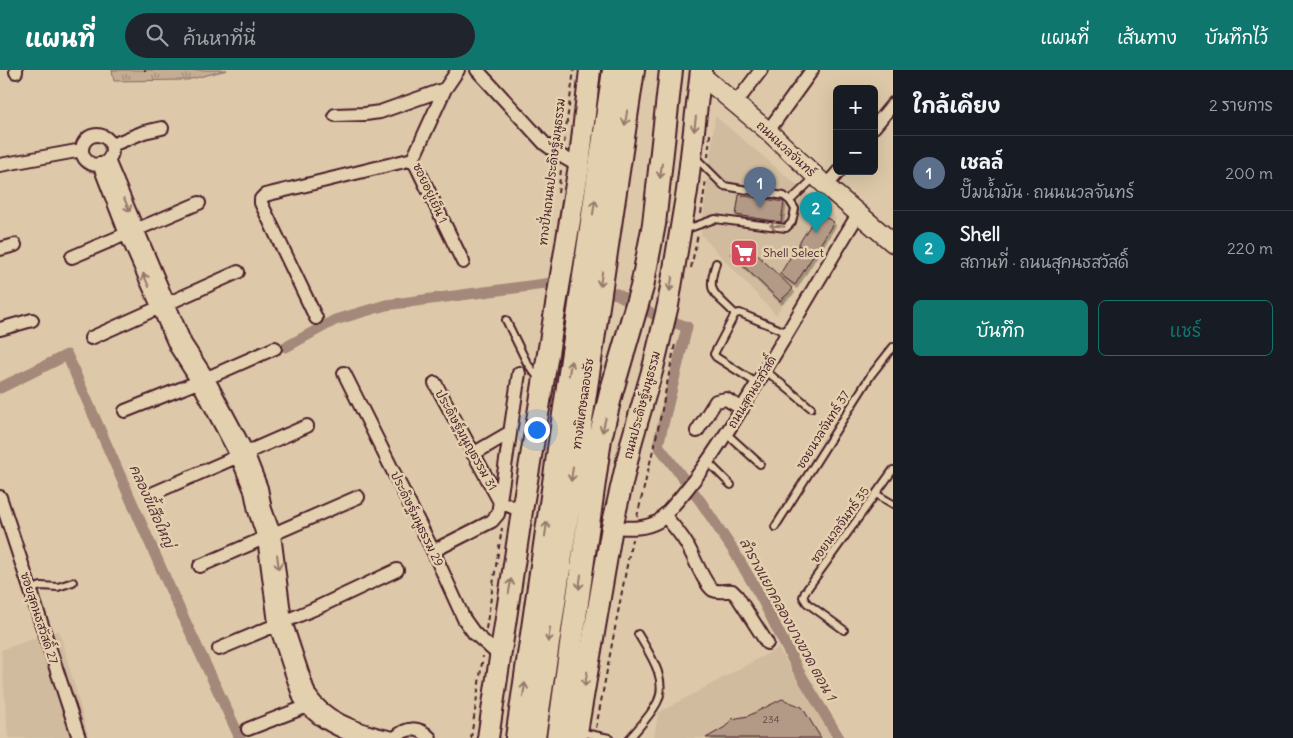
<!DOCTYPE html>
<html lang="th">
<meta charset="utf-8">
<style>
body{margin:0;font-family:Delius,"Playpen Sans Thai",sans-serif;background:#20242c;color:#f1f3f6}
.controls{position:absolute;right:15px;top:15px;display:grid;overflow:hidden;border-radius:8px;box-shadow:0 5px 20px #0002}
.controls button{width:45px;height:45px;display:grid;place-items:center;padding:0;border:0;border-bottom:1px solid #363941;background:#171b24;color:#f1f3f6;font:25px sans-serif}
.you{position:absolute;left:536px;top:359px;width:18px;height:18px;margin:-12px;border:4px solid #fff;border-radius:50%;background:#1a73e8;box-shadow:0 0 0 8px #1a73e833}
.badge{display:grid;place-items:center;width:32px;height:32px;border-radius:50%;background:#0f766e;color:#fff;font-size:16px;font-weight:700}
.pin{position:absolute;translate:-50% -41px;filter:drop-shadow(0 1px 2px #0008)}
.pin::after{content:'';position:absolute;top:26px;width:18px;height:15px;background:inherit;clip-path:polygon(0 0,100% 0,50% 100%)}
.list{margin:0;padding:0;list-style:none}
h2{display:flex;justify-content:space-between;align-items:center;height:65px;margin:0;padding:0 20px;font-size:21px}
h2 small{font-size:16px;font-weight:400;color:#9ea1a6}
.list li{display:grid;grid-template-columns:32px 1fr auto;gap:15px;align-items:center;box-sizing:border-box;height:75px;padding:0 20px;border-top:1px solid #363941}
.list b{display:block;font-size:19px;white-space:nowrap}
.list p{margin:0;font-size:16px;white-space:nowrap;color:#9ea1a6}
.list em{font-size:16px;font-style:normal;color:#9ea1a6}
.actions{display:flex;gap:10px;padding:15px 20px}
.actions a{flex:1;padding:11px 0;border:1px solid #0f766e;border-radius:8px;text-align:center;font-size:18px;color:#0f766e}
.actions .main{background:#0f766e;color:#fff}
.icon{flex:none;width:28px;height:28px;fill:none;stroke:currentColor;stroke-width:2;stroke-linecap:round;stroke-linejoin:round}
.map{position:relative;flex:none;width:893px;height:668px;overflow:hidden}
header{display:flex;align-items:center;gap:30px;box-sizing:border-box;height:70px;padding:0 25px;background:#0f766e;color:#fff}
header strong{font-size:24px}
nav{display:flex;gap:28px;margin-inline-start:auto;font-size:18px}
.search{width:350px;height:45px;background:#20242c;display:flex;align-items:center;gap:12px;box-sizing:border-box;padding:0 18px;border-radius:28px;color:#9ea1a6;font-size:19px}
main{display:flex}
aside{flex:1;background:#171b24}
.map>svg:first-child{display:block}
</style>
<header>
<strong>แผนที่</strong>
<div class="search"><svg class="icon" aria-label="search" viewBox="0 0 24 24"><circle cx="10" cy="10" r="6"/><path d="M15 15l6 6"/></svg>ค้นหาที่นี่</div>
<nav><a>แผนที่</a><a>เส้นทาง</a><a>บันทึกไว้</a></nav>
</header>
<main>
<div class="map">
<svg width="893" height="668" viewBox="0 0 893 668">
<defs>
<pattern id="park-tufts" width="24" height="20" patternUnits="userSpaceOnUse" patternTransform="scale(1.25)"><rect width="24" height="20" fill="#c4ad94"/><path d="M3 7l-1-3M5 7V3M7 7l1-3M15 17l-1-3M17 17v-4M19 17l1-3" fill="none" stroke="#a18c79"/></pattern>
<filter id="shadow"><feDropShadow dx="2" dy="3.5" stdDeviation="0" flood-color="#0004"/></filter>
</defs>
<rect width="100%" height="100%" fill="#ddc9a9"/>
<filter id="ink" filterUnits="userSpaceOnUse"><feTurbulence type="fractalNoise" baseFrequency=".02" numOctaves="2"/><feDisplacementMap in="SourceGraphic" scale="10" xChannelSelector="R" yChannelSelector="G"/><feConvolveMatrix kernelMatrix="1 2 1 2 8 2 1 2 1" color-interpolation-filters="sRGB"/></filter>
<g filter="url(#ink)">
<!-- built -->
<path fill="#d0bb9e" d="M715 46 836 148 776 245 701 165Z
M59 560 89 668H8L1 580Z
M778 578 833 668H654L658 643Z"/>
<!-- park -->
<path fill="url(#park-tufts)" stroke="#876660" d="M112 0H227L187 10 114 11Z"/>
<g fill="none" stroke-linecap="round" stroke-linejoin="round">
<!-- canal -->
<path stroke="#a48879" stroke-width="11" d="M286 277 335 250 386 235 552 213 617 224 657 246 687 257 658 375 701 432 735 483 762 529 798 600 839 668
M0 318 67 285 172 523 240 668"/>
</g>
<!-- building -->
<path fill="#b39a86" stroke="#4a1f2b" filter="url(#shadow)" d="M739 125 784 132 781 152 736 145Z
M818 143 834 152 813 186 798 175Z
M743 171 793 219 780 231 731 184Z
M798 175 813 186 795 215 780 204Z
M782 629 802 637 821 668H706L725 657 732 649 748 646Z"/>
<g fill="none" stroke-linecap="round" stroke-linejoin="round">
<!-- lane casing -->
<g stroke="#4a1f2b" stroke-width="10">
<path id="lane" d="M790 131 815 107
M684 160 715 149 786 158 792 152 795 139 790 131 784 126 724 116 696 88
M716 193C706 224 714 222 735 244
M506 250 527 293 539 309
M766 301 811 338
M758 314 716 287 714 284 735 244 740 243 788 263
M727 364 760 394
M708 392 731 415
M876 424 893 434
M775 457 871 305 893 277
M30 520 41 516 58 517 73 512
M844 560 807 533 803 527 805 522 893 400
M579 662 609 668
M630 668C639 657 650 646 657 633 669 610 649 583 638 564"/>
</g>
<!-- street casing -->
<g stroke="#4a1f2b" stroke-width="16">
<path id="street" d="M16 0V2
M458 0 445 19 413 89 463 192
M477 0 545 74 563 87 579 96
M735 34 761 0
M335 45 365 44 380 42 445 19
M874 57 893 34
M768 61 812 0
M82 80a15 15 0 1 1 30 0a15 15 0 1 1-30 0Z
M112 75 144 62 162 58
M108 90 185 273 207 307 247 382 261 418 265 439 274 464 285 551 309 624C326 651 363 662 393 668
M99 94 126 164 176 277 198 312 237 386 251 421 255 441 264 468 275 553 300 628C313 649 336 659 357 668
M0 95 82 80
M826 116 839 101
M0 179 15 175
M72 187 199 133
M316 248 261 133V129L265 125 413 89
M0 259 32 250
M91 268 238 202
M344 303 433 481 464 549 474 563 500 586
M435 313 500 432 522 441
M125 341 198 312 275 278
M697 361 716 331 726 329 742 339
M473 384 509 363
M154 423 307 356
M0 427 79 668
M664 445C672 454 680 463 686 473 693 484 704 514 713 520 719 523 726 520 732 521L737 526 767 573
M612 457C629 458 643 460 659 451 692 417 717 379 742 338 782 274 819 208 859 143
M433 481 492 451 498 444 519 303
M200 496 358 427
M219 579 314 539 397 500
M248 659 313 634
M395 668C406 657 419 656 430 668"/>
</g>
<!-- secondary casing -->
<g stroke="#4a1f2b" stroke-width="21">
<path id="secondary" d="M701 5 768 61 826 116 893 173"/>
</g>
<!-- primary casing -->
<g stroke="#4a1f2b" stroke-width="24">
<path id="primary" d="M488 668 522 441 579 96 590 0
M576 668 612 457 632 370 653 298 668 235 687 121 701 0"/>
</g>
<!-- highway casing -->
<g stroke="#4a1f2b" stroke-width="26">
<path id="highway" d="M517 668 614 0
M534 668 633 0
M558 668 600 369 611 323 642 217 654 154 671 0"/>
</g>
<!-- path -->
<path stroke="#4a1f2b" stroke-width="2" stroke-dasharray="5 4" stroke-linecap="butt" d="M144 0H146
M564 73 574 0
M708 87 710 64
M558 123 561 100
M701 144 706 109
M691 198 698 164
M637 447 658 359 675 274
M486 559 502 458
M596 658 632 469
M471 668 483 586"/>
<!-- lane -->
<use href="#lane" stroke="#e3d0ae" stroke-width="6"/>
<!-- street -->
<use href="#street" stroke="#e3d0ae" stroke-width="12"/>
<!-- secondary -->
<use href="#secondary" stroke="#e3d0ae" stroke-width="18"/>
<!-- primary -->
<use href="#primary" stroke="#e3d0ae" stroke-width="20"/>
<!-- highway -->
<use href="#highway" stroke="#e3d0ae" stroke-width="22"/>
</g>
<!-- one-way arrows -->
<defs><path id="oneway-shaft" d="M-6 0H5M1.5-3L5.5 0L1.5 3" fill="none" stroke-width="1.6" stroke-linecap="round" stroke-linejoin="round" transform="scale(1.25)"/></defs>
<g stroke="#96786c">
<use href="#oneway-shaft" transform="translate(626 48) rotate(99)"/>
<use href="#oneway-shaft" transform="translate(695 54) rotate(97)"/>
<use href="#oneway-shaft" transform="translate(661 101) rotate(97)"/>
<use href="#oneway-shaft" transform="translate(127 135) rotate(67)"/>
<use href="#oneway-shaft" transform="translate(594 137) rotate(-82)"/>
<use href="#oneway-shaft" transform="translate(777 156) rotate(-174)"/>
<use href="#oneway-shaft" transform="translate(601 209) rotate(99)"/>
<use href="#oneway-shaft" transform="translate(146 210) rotate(-114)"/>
<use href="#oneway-shaft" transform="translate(671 214) rotate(100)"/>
<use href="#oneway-shaft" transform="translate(570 298) rotate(-82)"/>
<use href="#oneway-shaft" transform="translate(604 355) rotate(103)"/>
<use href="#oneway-shaft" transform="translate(572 404) rotate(98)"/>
<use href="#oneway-shaft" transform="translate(546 459) rotate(-82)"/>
<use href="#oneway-shaft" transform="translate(278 492) rotate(83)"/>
<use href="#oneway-shaft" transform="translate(580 512) rotate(98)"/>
<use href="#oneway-shaft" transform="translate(510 516) rotate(-81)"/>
<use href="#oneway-shaft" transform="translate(549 565) rotate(98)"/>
<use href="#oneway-shaft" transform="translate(586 609) rotate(100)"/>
<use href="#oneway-shaft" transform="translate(524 620) rotate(-82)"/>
</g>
</g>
<!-- icons -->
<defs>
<g id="supermarket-square" transform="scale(1.4375)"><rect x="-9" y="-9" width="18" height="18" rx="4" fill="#d1495b" stroke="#e3d0ae"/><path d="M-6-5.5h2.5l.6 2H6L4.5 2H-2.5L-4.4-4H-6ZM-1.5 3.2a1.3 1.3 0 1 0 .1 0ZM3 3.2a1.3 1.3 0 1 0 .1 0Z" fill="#fff"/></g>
</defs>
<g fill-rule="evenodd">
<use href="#supermarket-square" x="744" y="183"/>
</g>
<g text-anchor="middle" stroke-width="5" stroke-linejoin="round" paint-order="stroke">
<!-- number labels -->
<g font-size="10" fill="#643e42">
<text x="771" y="653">234</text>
</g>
<!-- street labels -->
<g font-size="12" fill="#4a1f2b" stroke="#e3d0ae">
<text transform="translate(786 79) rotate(43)" y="4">ถนนนวลจันทร์</text>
<text transform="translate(552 102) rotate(-83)" y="4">ทางปั่นถนนประดิษฐ์มนูธรรม</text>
<text transform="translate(430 123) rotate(65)" y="4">ซอยอยู่เย็น 1</text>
<text transform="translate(752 322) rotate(-59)" y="4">ถนนสุคนธสวัสดิ์</text>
<text transform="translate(583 334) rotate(-82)" y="4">ทางพิเศษฉลองรัช</text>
<text transform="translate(642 335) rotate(-75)" y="4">ถนนประดิษฐ์มนูธรรม</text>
<text transform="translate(823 360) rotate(-58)" y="4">ซอยนวลจันทร์ 37</text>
<text transform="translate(466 370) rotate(61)" y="4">ประดิษฐ์มนูญธรรม 31</text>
<text transform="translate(417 449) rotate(64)" y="4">ประดิษฐ์มนูธรรม 29</text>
<text transform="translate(840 455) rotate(-54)" y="4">ซอยนวลจันทร์ 35</text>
<text transform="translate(39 548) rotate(72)" y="4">ซอยสุคนธสวัสดิ์ 27</text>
</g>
<!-- poi labels -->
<g font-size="12" fill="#4a1f2b" stroke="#e3d0ae" text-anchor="start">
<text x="763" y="187">Shell Select</text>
</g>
<!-- water labels -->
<g font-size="14" font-style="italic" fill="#5c343b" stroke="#e3d0ae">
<text transform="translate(152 436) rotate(66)" y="5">คลองขี้เสือใหญ่</text>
<text transform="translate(788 549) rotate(61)" y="5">ลำรางแยกคลองบางขวด ตอน 1</text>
</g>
</g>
</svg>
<div class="controls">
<button>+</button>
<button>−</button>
</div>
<div class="you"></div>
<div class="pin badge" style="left:760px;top:138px;background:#5c6f8a">1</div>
<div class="pin badge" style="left:816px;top:163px;background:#0f9aa8">2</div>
</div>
<aside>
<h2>ใกล้เคียง<small>2 รายการ</small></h2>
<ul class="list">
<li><span class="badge" style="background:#5c6f8a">1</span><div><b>เชลล์</b><p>ปั๊มน้ำมัน · ถนนนวลจันทร์</p></div><em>200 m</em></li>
<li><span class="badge" style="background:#0f9aa8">2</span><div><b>Shell</b><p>สถานที่ · ถนนสุคนธสวัสดิ์</p></div><em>220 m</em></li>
</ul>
<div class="actions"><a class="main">บันทึก</a><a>แชร์</a></div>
</aside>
</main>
